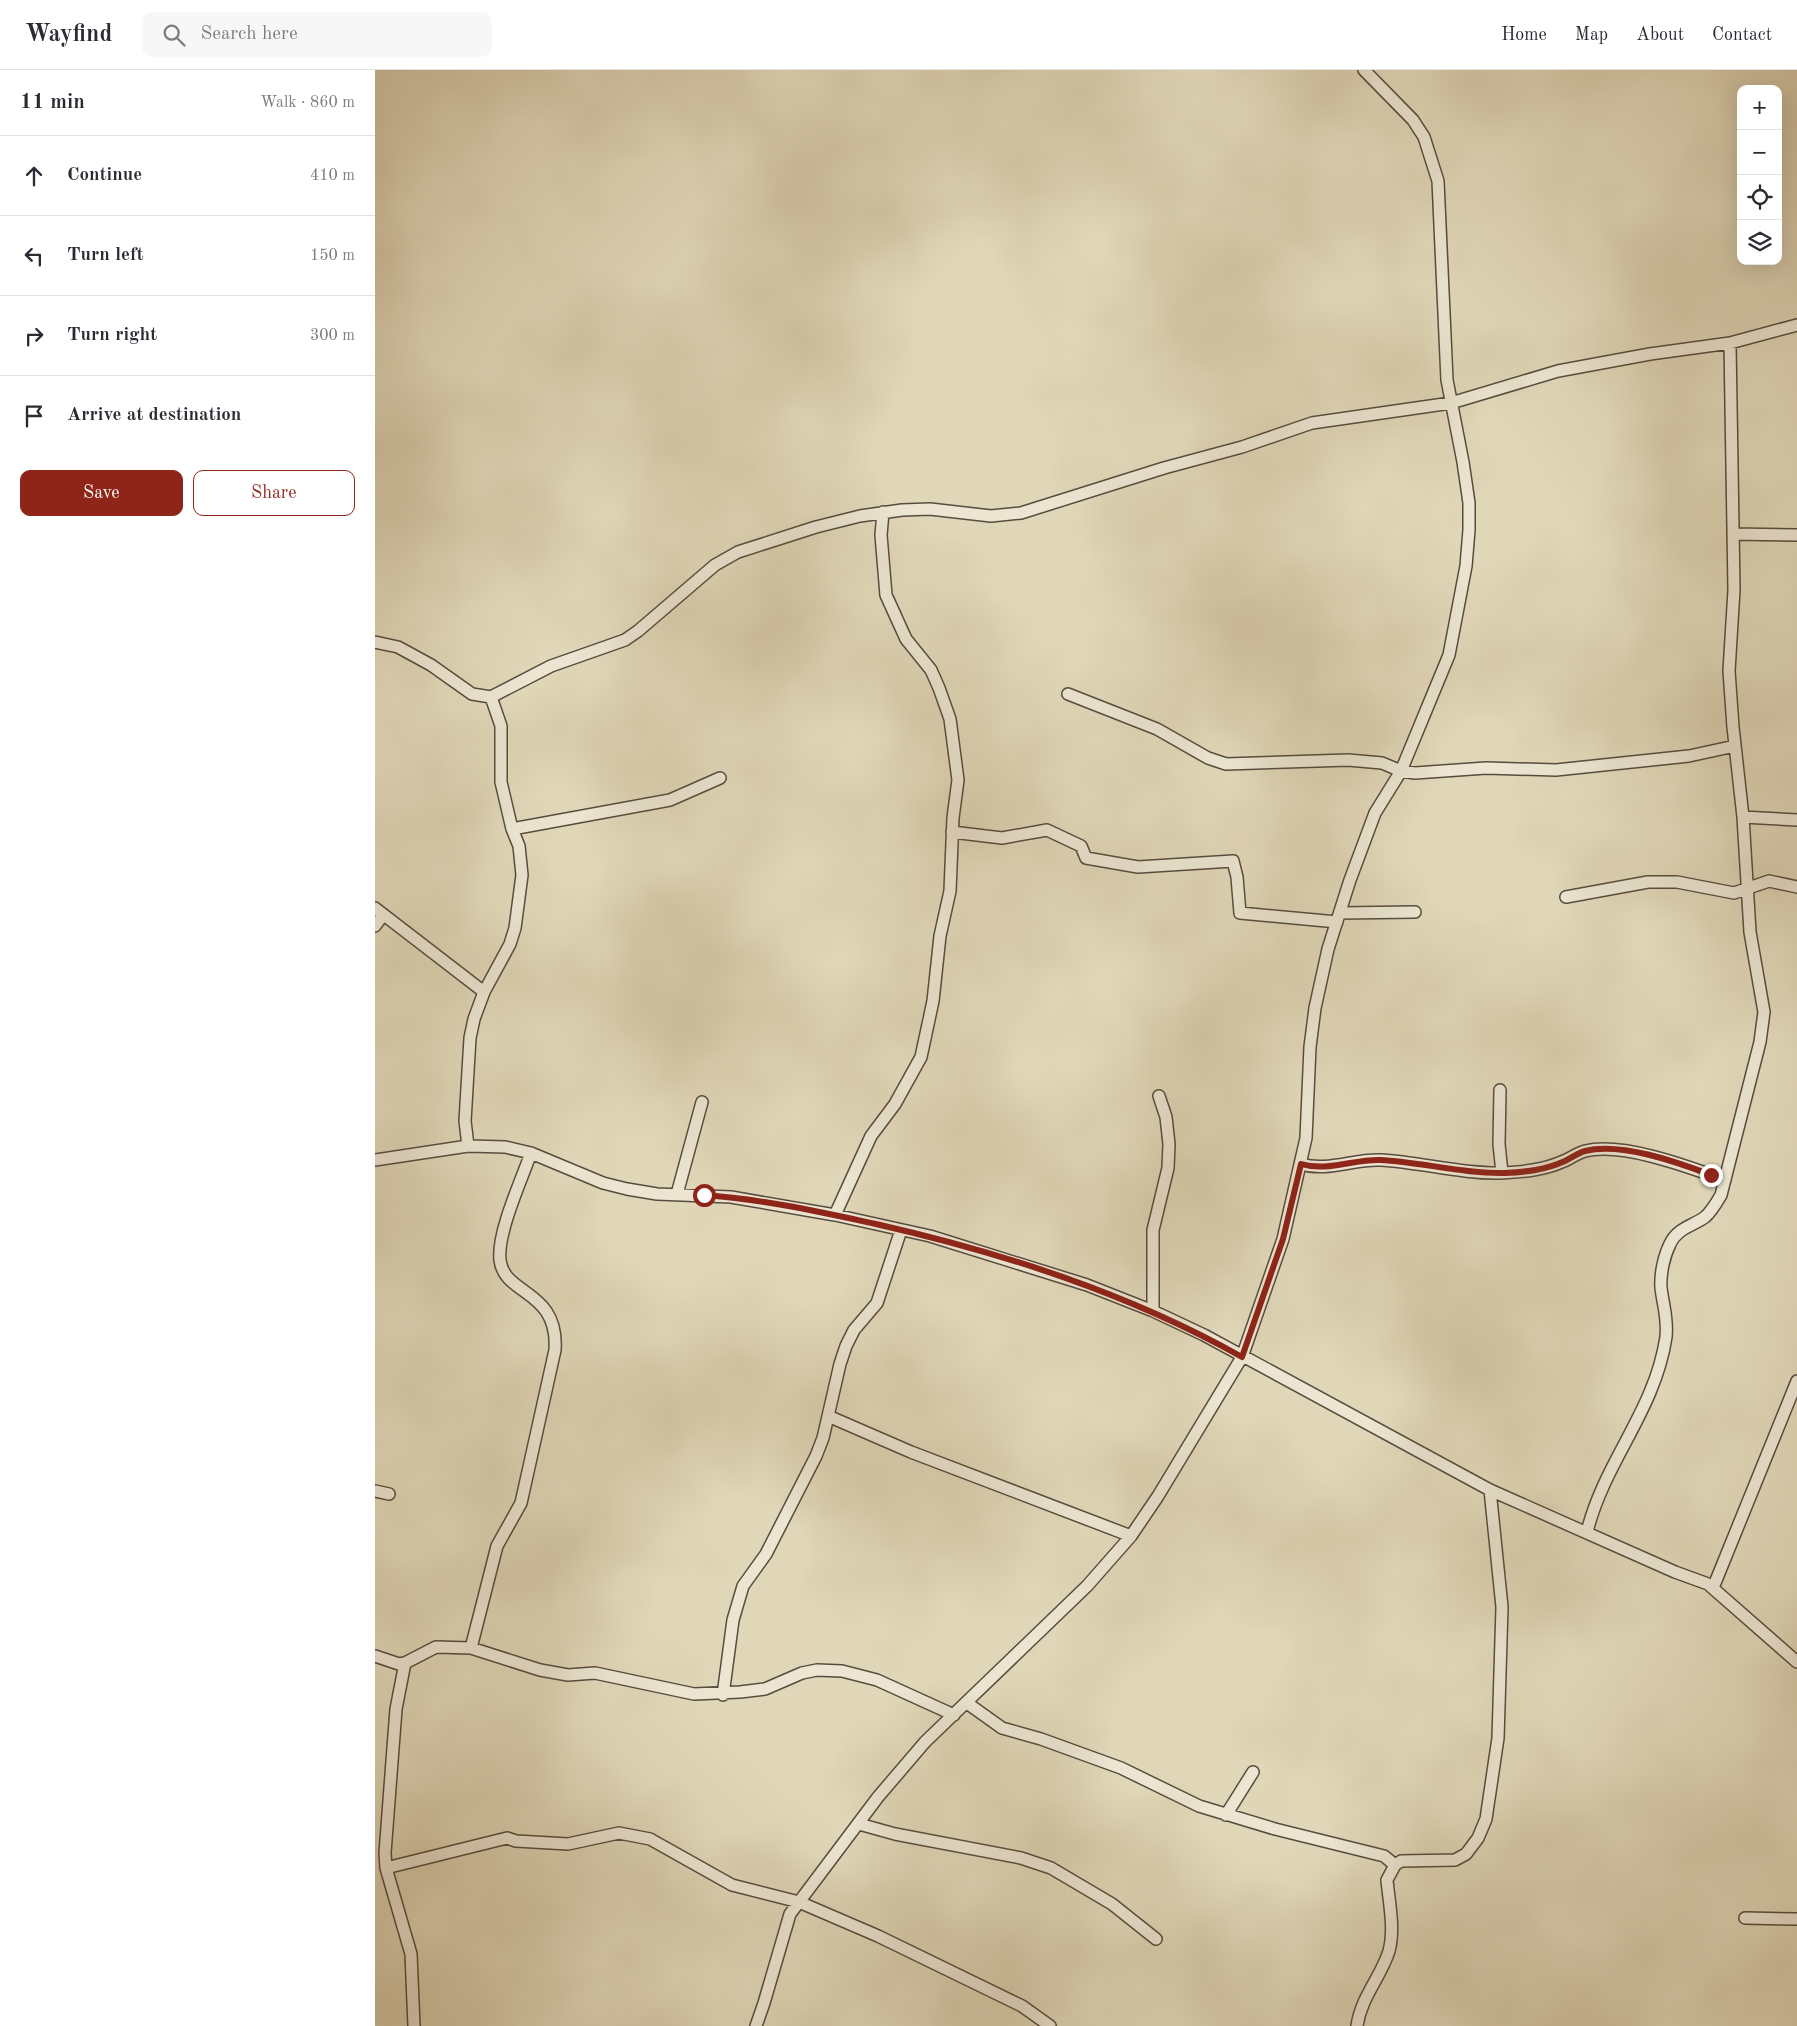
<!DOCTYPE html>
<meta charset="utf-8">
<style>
body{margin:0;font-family:"Old Standard TT",serif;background:#f7f7f7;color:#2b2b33}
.controls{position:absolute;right:15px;top:15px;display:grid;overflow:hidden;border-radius:10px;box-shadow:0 5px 20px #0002}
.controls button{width:45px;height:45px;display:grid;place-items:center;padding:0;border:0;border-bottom:1px solid #e1e1e2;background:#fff;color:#2b2b33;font:25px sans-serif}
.stop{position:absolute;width:15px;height:15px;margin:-11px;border:4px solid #8f2418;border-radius:50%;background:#fff}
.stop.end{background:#8f2418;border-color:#fff;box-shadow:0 1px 5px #0008}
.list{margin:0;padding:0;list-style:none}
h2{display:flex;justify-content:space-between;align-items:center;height:65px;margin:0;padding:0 20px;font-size:21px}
h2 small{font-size:16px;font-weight:400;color:#7c7c81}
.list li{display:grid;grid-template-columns:32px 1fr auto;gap:15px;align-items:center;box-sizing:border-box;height:80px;padding:0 20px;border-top:1px solid #e1e1e2}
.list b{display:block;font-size:19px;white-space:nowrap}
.list em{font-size:16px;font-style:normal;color:#7c7c81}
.actions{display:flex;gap:10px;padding:15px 20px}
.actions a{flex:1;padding:11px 0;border:1px solid #8f2418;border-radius:10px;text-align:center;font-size:18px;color:#8f2418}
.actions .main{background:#8f2418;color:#fff}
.icon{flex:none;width:28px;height:28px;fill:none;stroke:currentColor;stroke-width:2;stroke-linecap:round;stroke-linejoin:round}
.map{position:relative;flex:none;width:1422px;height:1956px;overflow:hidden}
header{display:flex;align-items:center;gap:30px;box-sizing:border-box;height:70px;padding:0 25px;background:#fff;border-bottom:1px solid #e1e1e2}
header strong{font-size:24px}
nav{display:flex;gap:28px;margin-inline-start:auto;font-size:18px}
.search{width:350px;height:45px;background:#f7f7f7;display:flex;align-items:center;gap:12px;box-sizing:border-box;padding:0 18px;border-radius:10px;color:#7c7c81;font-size:19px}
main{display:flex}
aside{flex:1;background:#fff}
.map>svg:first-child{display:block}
</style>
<header>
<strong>Wayfind</strong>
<div class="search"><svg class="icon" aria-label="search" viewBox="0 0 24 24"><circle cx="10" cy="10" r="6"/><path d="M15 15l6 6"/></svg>Search here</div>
<nav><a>Home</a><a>Map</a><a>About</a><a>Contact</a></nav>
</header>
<main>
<aside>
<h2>11 min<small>Walk · 860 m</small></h2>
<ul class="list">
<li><svg class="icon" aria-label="ahead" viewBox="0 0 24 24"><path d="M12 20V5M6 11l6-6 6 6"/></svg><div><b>Continue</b></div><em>410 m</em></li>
<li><svg class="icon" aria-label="left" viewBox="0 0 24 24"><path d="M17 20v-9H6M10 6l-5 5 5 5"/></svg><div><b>Turn left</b></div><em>150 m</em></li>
<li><svg class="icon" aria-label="right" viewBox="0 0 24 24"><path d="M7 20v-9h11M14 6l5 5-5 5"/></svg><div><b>Turn right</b></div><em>300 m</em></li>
<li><svg class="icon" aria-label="arrive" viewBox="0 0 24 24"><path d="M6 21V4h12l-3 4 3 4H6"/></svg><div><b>Arrive at destination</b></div></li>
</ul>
<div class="actions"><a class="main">Save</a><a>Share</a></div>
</aside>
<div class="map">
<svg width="1422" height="1956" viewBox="0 0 1422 1956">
<rect width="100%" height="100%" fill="#e0d7b8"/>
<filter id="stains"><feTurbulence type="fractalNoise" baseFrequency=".004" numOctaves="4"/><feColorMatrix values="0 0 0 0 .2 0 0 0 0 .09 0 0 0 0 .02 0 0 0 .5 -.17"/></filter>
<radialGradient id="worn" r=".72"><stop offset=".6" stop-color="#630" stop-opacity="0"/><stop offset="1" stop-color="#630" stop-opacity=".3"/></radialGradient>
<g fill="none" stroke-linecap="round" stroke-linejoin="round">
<!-- minor casing -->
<g stroke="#584c3f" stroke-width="14">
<path id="minor" d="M1358 464 1422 465
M0 572 23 577 56 595 97 624 116 627 176 596 250 570 263 561 340 495 363 482 441 457 485 446 527 440 555 439 616 446 646 443 789 398 867 377 937 353 1076 333 1183 301 1275 284 1355 273 1422 255
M693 624 782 659 833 688 851 694 973 690 1007 693 1026 701 1040 703 1111 698 1181 700 1314 686 1360 676
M1368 747 1422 750
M137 759 295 730 345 708
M577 762 627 768 672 760 706 776 711 788 763 797 858 791 862 807 865 843 962 852
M1191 827 1273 812H1302L1359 823 1394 811 1422 817
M0 838 109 922
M965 843 1040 842
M0 856 8 845
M1125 1020 1124 1074 1127 1103
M93 1076 90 1051 95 968 99 949 109 922 135 874 140 858 147 805 144 776 137 759 126 712V656L116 627
M0 1090 93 1076 130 1077 156 1083 228 1113 252 1119 282 1124 356 1127 460 1145 555 1166 712 1215 778 1241 829 1265 1115 1420 1300 1502 1333 1514 1422 1592
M926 1094C952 1102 978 1089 1005 1090 1046 1092 1085 1104 1126 1103 1148 1102 1169 1100 1189 1091 1196 1088 1203 1083 1210 1081 1248 1072 1314 1097 1350 1110
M302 1124 327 1032
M460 1145 496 1066 520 1034 546 987 558 931 565 866 575 821 578 748 583 710 575 649 564 618 556 600 531 569 511 525 506 465 508 442
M778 1241V1160L793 1098 794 1074 791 1047 784 1026
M453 1346 536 1382 756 1466
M0 1421 14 1424
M1212 1462C1229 1392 1280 1341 1291 1267 1293 1248 1288 1235 1286 1218 1285 1204 1289 1186 1295 1174 1302 1158 1318 1156 1330 1147 1336 1142 1342 1132 1346 1125L1385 972 1389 942 1375 862 1368 747 1358 657 1354 601 1359 520 1355 273
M1338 1518 1422 1311
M96 1578 122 1476 146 1433 180 1280C184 1219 129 1226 125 1190 122 1163 146 1111 156 1083
M0 1586 24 1594 30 1593 61 1577 96 1578 165 1600 193 1605 220 1603 319 1624 365 1622 390 1619 427 1603 442 1600 467 1601 502 1610 579 1645
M30 1593 21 1639 10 1783 11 1798 36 1884 39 1956
M348 1625 358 1550 368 1516 391 1484 441 1386 448 1368 465 1294 471 1276 479 1260 502 1233 526 1160
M592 1633 627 1658 666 1669 746 1698 824 1736 900 1759 1009 1786 1020 1795
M851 1745 878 1702
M484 1754 520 1764 646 1788 676 1798 737 1834 781 1869
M11 1798 132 1768 141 1771 193 1774 244 1763 275 1769 357 1815 424 1832 503 1866 647 1936 675 1956
M1370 1848 1422 1849
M381 1956 389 1933 415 1844 503 1727 550 1672 712 1516 756 1466 783 1426 867 1287 908 1169 931 1068 935 977 940 938 953 879 975 810 1000 743 1026 701 1074 585 1091 496 1094 460V433L1088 392 1072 310 1063 111 1049 67 1038 50 989 0
M982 1956C986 1927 1006 1907 1014 1881 1020 1859 1014 1832 1012 1810L1020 1795 1026 1791 1080 1790 1091 1784 1103 1768 1111 1749 1123 1668 1127 1537 1115 1420"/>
</g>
<!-- minor -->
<use href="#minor" stroke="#ebe5d1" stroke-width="11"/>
</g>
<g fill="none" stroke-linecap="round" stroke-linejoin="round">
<!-- route -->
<path stroke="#8f2418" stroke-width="6" d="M329 1125C387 1129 445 1142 501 1154 628 1183 753 1223 867 1287L908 1169 926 1094C952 1102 979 1089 1005 1090 1047 1092 1088 1104 1130 1103 1151 1102 1170 1100 1190 1091 1196 1088 1203 1083 1210 1081 1246 1072 1302 1092 1336 1105"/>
</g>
<rect width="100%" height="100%" filter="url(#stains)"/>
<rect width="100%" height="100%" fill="url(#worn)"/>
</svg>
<div class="controls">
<button>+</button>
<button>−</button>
<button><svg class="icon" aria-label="locate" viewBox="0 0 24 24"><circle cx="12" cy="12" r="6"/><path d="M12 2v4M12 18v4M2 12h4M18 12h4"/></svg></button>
<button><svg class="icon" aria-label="layers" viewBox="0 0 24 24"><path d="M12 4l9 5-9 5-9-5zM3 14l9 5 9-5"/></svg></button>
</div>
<div class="stop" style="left:329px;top:1125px"></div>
<div class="stop end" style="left:1336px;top:1105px"></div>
</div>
</main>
